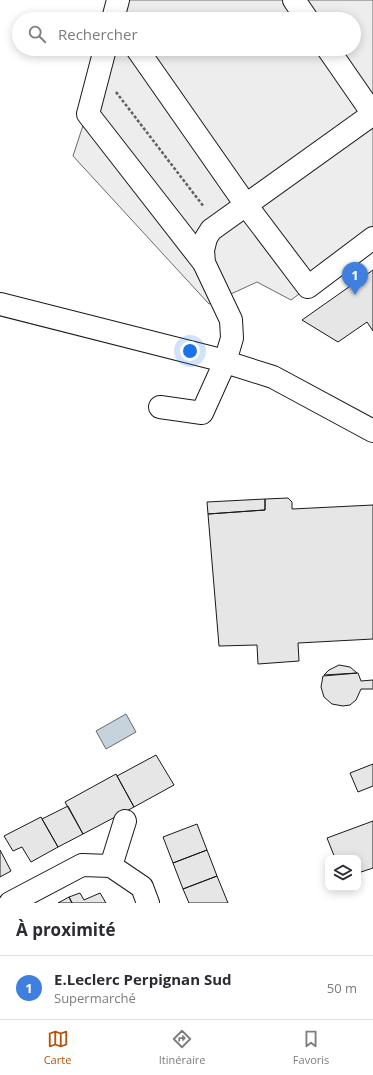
<!DOCTYPE html>
<html lang="fr">
<meta charset="utf-8">
<style>
body{margin:0;font-family:"Open Sans",sans-serif;background:#f7f7f7;color:#2b2b33}
.controls{position:absolute;right:12px;bottom:12px;display:grid;overflow:hidden;border-radius:8px;box-shadow:0 2px 10px #0003}
.controls button{width:36px;height:36px;display:grid;place-items:center;padding:0;border:0;border-bottom:1px solid #e1e1e2;background:#fff;color:#2b2b33;font:20px sans-serif}
.you{position:absolute;left:190px;top:351px;width:14px;height:14px;margin:-10px;border:3px solid #fff;border-radius:50%;background:#1a73e8;box-shadow:0 0 0 6px #1a73e833}
.badge{display:grid;place-items:center;width:26px;height:26px;border-radius:50%;background:#b45309;color:#fff;font-size:13px;font-weight:700}
.pin{position:absolute;translate:-50% -33px;filter:drop-shadow(0 1px 2px #0008)}
.pin::after{content:'';position:absolute;top:21px;width:14px;height:12px;background:inherit;clip-path:polygon(0 0,100% 0,50% 100%)}
.list{margin:0;padding:0;list-style:none}
h2{display:flex;justify-content:space-between;align-items:center;height:52px;margin:0;padding:0 16px;font-size:17px}
h2 small{font-size:13px;font-weight:400;color:#7c7c81}
.list li{display:grid;grid-template-columns:26px 1fr auto;gap:12px;align-items:center;box-sizing:border-box;height:64px;padding:0 16px;border-top:1px solid #e1e1e2}
.list b{display:block;font-size:15px;white-space:nowrap}
.list p{margin:0;font-size:13px;white-space:nowrap;color:#7c7c81}
.list em{font-size:13px;font-style:normal;color:#7c7c81}
.icon{flex:none;width:22px;height:22px;fill:none;stroke:currentColor;stroke-width:2;stroke-linecap:round;stroke-linejoin:round}
.map{position:relative;flex:none;width:373px;height:903px;overflow:hidden}
.search{position:absolute;background:#fff;box-shadow:0 2px 10px #0003;left:12px;right:12px;top:12px;height:44px;display:flex;align-items:center;gap:10px;box-sizing:border-box;padding:0 14px;border-radius:22px;color:#7c7c81;font-size:15px}
.sheet{height:116px;background:#fff}
nav{display:flex;justify-content:space-around;align-items:center;box-sizing:border-box;height:56px;border-top:1px solid #e1e1e2;background:#fff;font-size:11px;color:#7c7c81}
nav a{display:grid;justify-items:center;gap:2px}
nav .on{color:#b45309}
.map>svg:first-child{display:block}
</style>
<div class="map">
<svg width="373" height="903" viewBox="0 0 373 903">
<rect width="100%" height="100%" fill="#fff"/>
<!-- parking -->
<path fill="#ededed" stroke="#6a6a6a" d="M125 0H373V239L291 300 257 282 209 304 73 156 108 49H354V19H118Z"/>
<!-- water -->
<path fill="#c6d2dc" stroke="#6a6a6a" d="M126 714 136 732 106 749 96 731Z"/>
<!-- building -->
<path fill="#e6e6e6" stroke="#1a1a1a" d="M373 270V331L367 322 338 342 302 320Z
M288 498 292 502V509L373 505V639L298 643 299 661 258 664 257 645 219 646 208 514 265 510V499Z
M265 499V510L208 514 207 502Z
M339 665 350 667 357 673 324 675 329 670Z
M358 673 361 681 373 680V689H361L356 700 350 705 343 706 332 704 324 697 321 687 323 676Z
M156 755 174 785 134 807 117 776Z
M373 764V786L358 792 350 773Z
M116 774 134 807 83 834 65 802Z
M68 806 83 834 58 847 42 819Z
M41 817 58 847 31 862 22 847 13 851 4 836Z
M373 821V868L358 873V858H335L327 838Z
M197 824 207 850 173 863 163 837Z
M0 850 11 871 0 877Z
M207 850 217 876 183 889 173 863Z
M217 876 228 903H189L183 889Z
M80 893 84 900 100 893 106 903H72L69 897Z
M69 897 72 903H58Z"/>
<g fill="none" stroke-linecap="round" stroke-linejoin="round">
<!-- minor casing -->
<g stroke="#1a1a1a" stroke-width="24">
<path id="minor" d="M294 0 307 19
M113 19 118 0
M105 49 88 114 204 263
M137 49 246 205 308 287 373 238
M328 49 373 114
M0 304 213 358 273 377 373 431
M160 407 202 413 225 362 232 338 231 320 204 263 203 250 206 238 211 230 373 114
M111 866 125 821
M10 903 82 865 111 866 142 887 148 903"/>
</g>
<!-- path -->
<path stroke="#5f5f5f" stroke-width="2.5" stroke-dasharray="3 2" stroke-linecap="butt" d="M116 92 204 207"/>
<!-- minor -->
<use href="#minor" stroke="#fff" stroke-width="22"/>
</g>
</svg>
<div class="controls">
<button><svg class="icon" aria-label="layers" viewBox="0 0 24 24"><path d="M12 4l9 5-9 5-9-5zM3 14l9 5 9-5"/></svg></button>
</div>
<div class="you"></div>
<div class="pin badge" style="left:355px;top:295px;background:#3f7fe0">1</div>
<div class="search"><svg class="icon" aria-label="search" viewBox="0 0 24 24"><circle cx="10" cy="10" r="6"/><path d="M15 15l6 6"/></svg>Rechercher</div>
</div>
<section class="sheet">
<h2>À proximité<small></small></h2>
<ul class="list">
<li><span class="badge" style="background:#3f7fe0">1</span><div><b>E.Leclerc Perpignan Sud</b><p>Supermarché</p></div><em>50 m</em></li>
</ul>
</section>
<nav>
<a class="on"><svg class="icon" aria-label="map" viewBox="0 0 24 24"><path d="M3 6l6-2 6 2 6-2v14l-6 2-6-2-6 2zM9 4v14M15 6v14"/></svg>Carte</a>
<a><svg class="icon" aria-label="directions" viewBox="0 0 24 24"><path d="M12 3l9 9-9 9-9-9zM9 14v-3h6M13 9l2 2-2 2"/></svg>Itinéraire</a>
<a><svg class="icon" aria-label="saved" viewBox="0 0 24 24"><path d="M7 4h10v16l-5-4-5 4z"/></svg>Favoris</a>
</nav>
